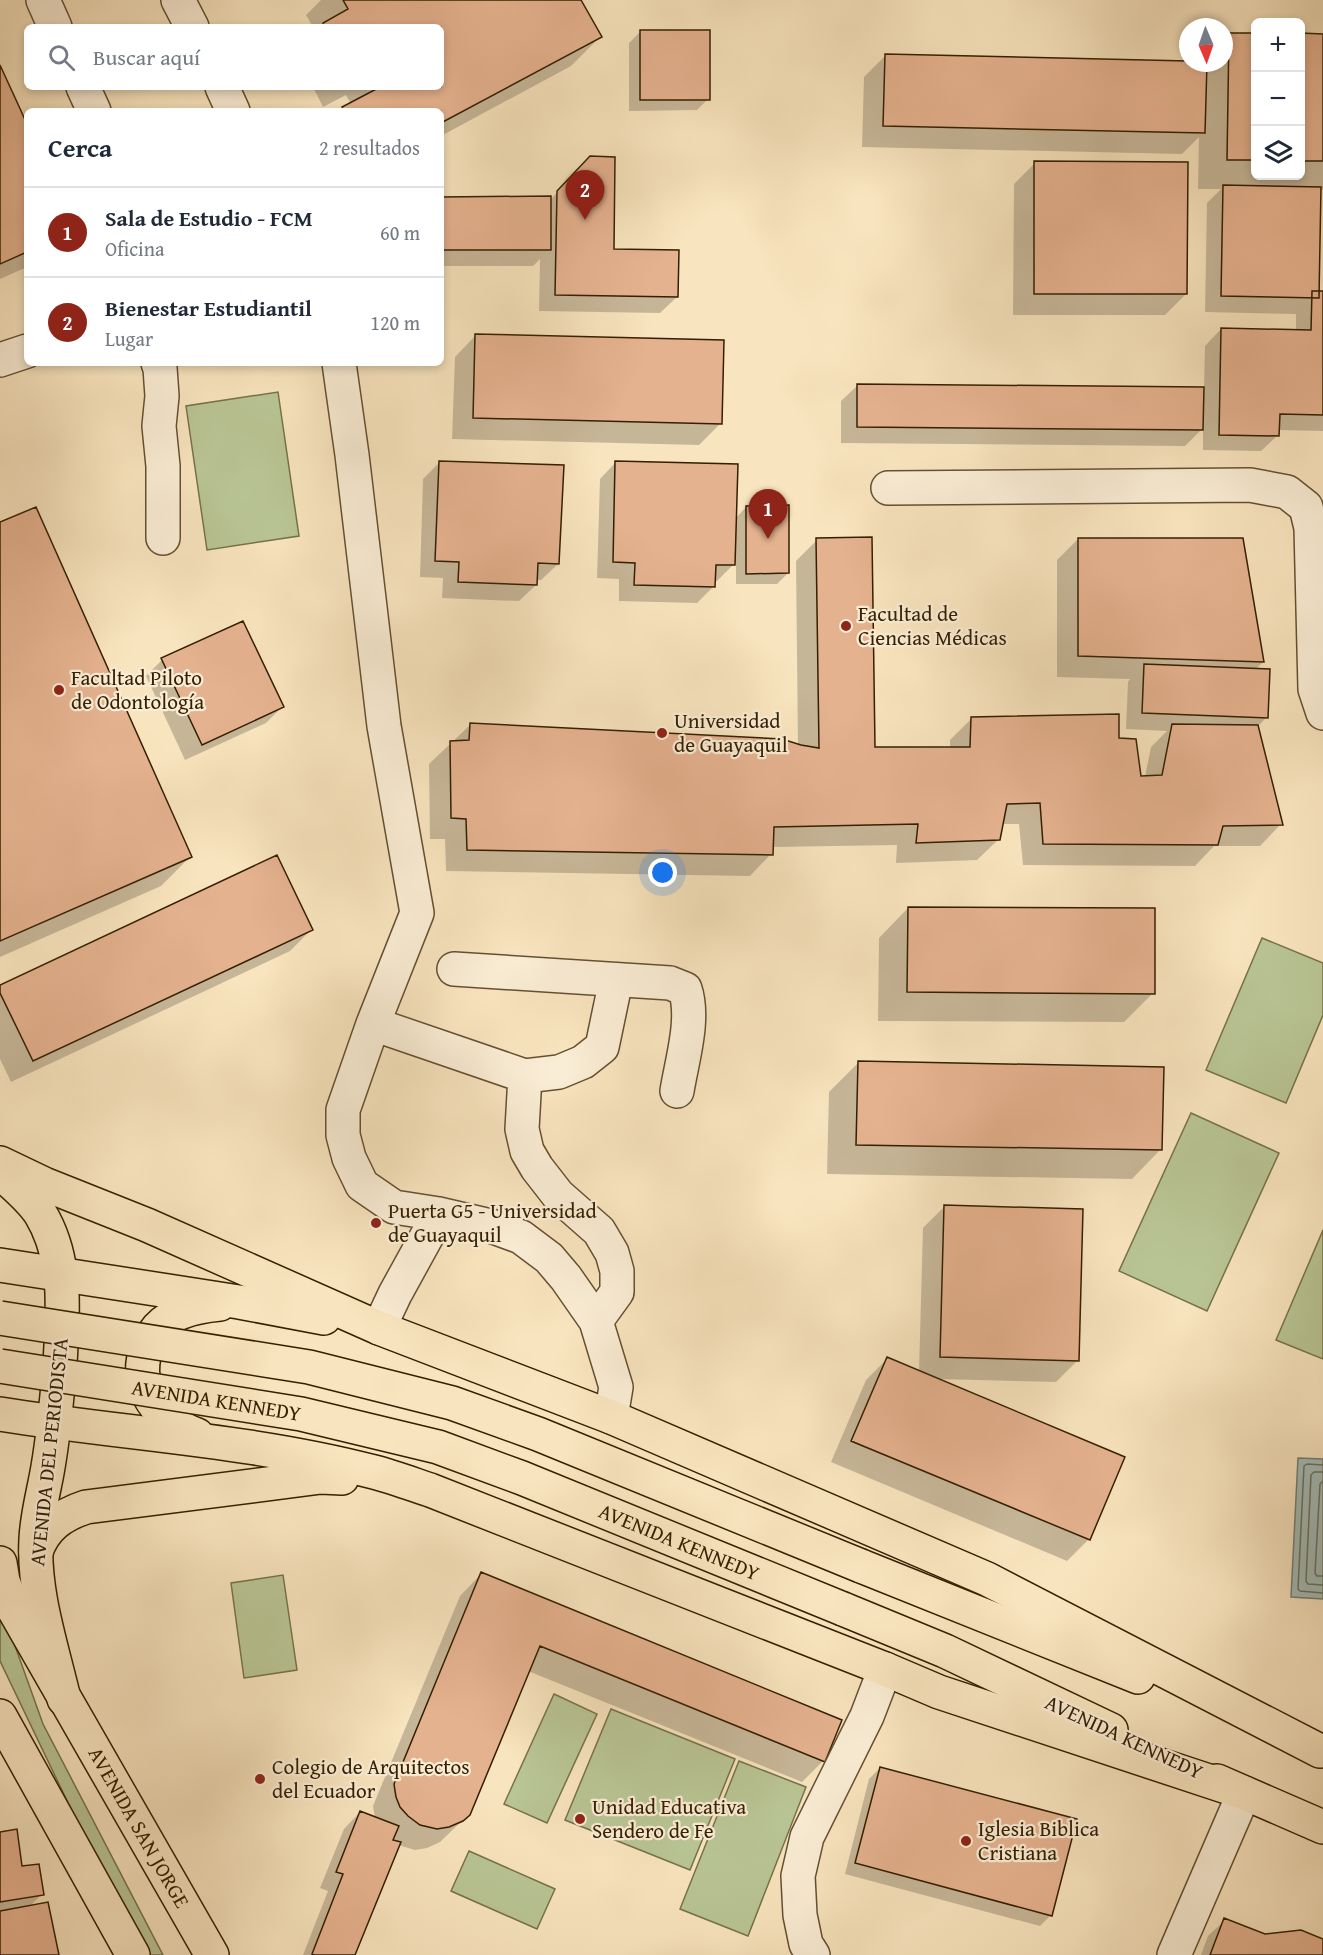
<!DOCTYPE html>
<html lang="es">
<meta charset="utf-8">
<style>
body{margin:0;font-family:"Gentium Book Plus",serif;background:#f6f6f7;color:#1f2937}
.controls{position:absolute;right:18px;top:18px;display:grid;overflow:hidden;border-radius:9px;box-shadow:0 3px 9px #0003}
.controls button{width:54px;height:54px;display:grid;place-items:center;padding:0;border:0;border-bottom:2px solid #e0e1e3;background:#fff;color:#1f2937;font:30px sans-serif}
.compass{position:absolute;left:1179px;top:18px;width:54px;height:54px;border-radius:50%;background:#fff;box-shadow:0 3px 9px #0003;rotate:178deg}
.you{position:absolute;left:663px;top:873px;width:21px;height:21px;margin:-15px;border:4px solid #fff;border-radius:50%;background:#1a73e8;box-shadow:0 0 0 9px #1a73e833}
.badge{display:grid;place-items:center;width:39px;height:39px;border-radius:50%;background:#8f2418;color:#fff;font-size:20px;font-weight:700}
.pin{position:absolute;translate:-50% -50px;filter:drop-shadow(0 2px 3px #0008)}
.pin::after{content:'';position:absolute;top:32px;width:21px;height:18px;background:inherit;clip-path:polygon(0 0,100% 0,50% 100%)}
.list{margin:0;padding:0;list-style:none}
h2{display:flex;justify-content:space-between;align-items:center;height:78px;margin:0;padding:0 24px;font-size:26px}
h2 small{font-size:20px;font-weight:400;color:#747a83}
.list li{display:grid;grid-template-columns:39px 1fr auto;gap:18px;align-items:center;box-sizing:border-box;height:90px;padding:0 24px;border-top:2px solid #e0e1e3}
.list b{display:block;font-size:22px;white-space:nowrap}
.list p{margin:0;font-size:20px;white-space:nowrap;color:#747a83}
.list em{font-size:20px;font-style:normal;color:#747a83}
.icon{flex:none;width:33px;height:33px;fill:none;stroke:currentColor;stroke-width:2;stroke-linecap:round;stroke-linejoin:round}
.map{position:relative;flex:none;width:1323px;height:1955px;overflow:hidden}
.search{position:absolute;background:#fff;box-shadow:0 3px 9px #0003;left:24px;top:24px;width:420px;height:66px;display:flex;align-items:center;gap:15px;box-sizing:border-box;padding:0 21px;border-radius:9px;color:#747a83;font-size:22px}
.panel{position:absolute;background:#fff;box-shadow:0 3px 9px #0003;left:24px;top:108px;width:420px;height:258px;border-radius:9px}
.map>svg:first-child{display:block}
</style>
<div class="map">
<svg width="1323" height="1955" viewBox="0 0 1323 1955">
<rect width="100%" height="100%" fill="#f8e4be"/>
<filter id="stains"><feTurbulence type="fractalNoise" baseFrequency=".00333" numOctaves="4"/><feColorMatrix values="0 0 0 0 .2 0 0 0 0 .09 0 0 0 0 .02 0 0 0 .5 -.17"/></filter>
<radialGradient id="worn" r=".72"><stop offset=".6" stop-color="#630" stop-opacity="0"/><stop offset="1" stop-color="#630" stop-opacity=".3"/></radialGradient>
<!-- green -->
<path fill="#b9c595" stroke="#76724a" stroke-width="1.5" d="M278 392 299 536 207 550 186 406Z
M1262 938 1323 963V1015L1286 1103 1206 1070Z
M1191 1113 1279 1153 1207 1311 1119 1271Z
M1323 1230V1359L1276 1340Z
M283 1575 297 1670 244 1678 231 1583Z
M0 1604 43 1724 163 1955H141L0 1661Z
M554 1694 597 1714 547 1823 504 1804Z
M611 1709 735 1759 690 1870 565 1820Z
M739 1761 806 1787 748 1936 680 1909Z
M469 1851 555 1889 537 1929 451 1891Z"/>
<!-- water -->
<path fill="#a1bcba" stroke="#757d70" stroke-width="1.5" d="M1298 1458 1323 1459V1599L1291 1597Z"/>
<!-- shadow -->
<path fill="#0003" d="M321 0H579L600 37 571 66 441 136V111H340L351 104 346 95 323 107 313 87H441V27H313L306 15Z
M640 32 708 99 697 110 629 111V43Z
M1229 34H1256V176H1300V35H1323V190H1320L1318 293H1323V431L1278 430V435L1261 451 1203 450V428L1185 446 841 443V401L858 385 1204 388 1205 346 1221 329 1296 331V314L1205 312 1207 203 1221 189H1198L1199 137 1182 154 862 147 864 77 885 56 1224 63V39Z
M0 69 27 128V267L0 279Z
M1035 163 1186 294 1165 315H1013L1014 184Z
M574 175 612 250 677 297 660 313 539 311 540 259 533 266H441V198L549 201Z
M476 335 720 424 699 445 452 439 455 357Z
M440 462 558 564 541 580H536V585L519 601 442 598 443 578 420 577 423 479Z
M616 462 735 519 746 507 788 573 777 584H736V562L717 581H714V586L697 603 619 601V579L597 578 600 479Z
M0 524 190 857 161 886 0 957Z
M1078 539 1263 662 1255 670 1266 718 1257 727 1281 824 1260 846H1214L1195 866 1023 865 1019 824H1002L999 839 977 860 896 863 897 845 772 847 771 854 750 876 446 871 445 839H430L429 764 470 725 798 746 796 561 817 540 873 749H950V740L972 718 1117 740 1140 778 1145 777 1151 747 1167 731 1126 729 1128 682 1130 679 1057 677V560Z
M162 660 282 707 266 723 185 760 146 676Z
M908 908 1153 993 1124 1022 878 1021 879 938Z
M311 930 290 951 11 1082 0 1059V986Z
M858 1063 1161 1149 1132 1179 827 1174 829 1092Z
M944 1207 1077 1361 1056 1382 936 1379 1089 1539 1067 1561 831 1462 866 1380 887 1359 919 1372 923 1228Z
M481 1574 823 1761 802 1782 528 1671 469 1814 440 1842 427 1848 415 1850 398 1845 354 1955H303L328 1891 320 1888 344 1829 360 1812 375 1818 373 1806 460 1596Z
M880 1768 1051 1915 1040 1926 845 1874 869 1779Z
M0 1833 21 1868 42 1894 29 1907 58 1955H0Z
M1225 1920 1265 1936 1323 1940V1955H1201L1208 1936Z"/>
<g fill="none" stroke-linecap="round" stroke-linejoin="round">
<!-- shore -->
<path stroke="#6a6e5d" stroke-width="1.5" d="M1323 1465 1307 1464 1304 1466 1298 1589 1300 1591 1323 1593
M1323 1472H1314L1311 1475 1306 1581 1308 1584 1323 1585
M1323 1481 1320 1484 1315 1573 1317 1576H1323"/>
</g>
<!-- building -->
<path fill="#e5b28f" stroke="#341f00" stroke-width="1.5" d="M343 0H581L602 37 441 123V111H345L342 107 380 87H441V27H325L323 23 348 9Z
M640 30H710V100H640Z
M1229 33H1256V160H1227Z
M1300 33 1323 34V161H1300Z
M885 54 1188 61V63H1207L1205 133 883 126Z
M0 65 27 124V252L0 264Z
M590 156 615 157 614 249 679 250 678 297 555 295 557 191Z
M1034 161 1188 162 1187 294H1034Z
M1223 185 1321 187 1319 298 1221 296Z
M551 196V250H441V197Z
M1312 291H1323V415L1280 414 1279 436 1219 435 1221 328 1311 330Z
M475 334 724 340 722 424 473 418Z
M857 384 1204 387 1203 430 857 427Z
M439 461 564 465 559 564 538 563 537 585 458 582 459 562 435 561Z
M615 461 738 464 735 565H716L715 587 634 585 635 563 613 562Z
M789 505V573L746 574V506Z
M36 507 192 857 0 941V522Z
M872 537 875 747H970L971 717 1119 714V738L1136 739 1141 776 1162 775 1172 724 1258 725 1283 825 1223 826 1218 845 1043 844 1040 803 1007 804 1000 840 916 843 918 824 774 827 773 855 467 850 466 819 451 818 450 741 469 740 470 723 782 739 801 745 819 748 816 538Z
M1078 538H1243L1264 662 1078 656Z
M243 621 284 707 202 745 161 658Z
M1144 664 1270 669 1268 718 1142 713Z
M277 855 313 930 33 1061 0 993V985Z
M908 907 1155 908V994L907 992Z
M858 1061 1164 1067 1162 1150 856 1145Z
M944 1205 1083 1209 1079 1361 940 1357Z
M887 1357 1125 1457 1090 1540 851 1441Z
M481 1572 842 1720 825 1762 540 1646 470 1815 463 1821 449 1827 437 1829 420 1825 408 1816 400 1807 396 1797 394 1784Z
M880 1767 1077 1819 1052 1916 855 1863Z
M360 1811 399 1826 393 1840 401 1842 355 1955H315L312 1954 343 1874 336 1872Z
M17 1829 22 1866 39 1864 44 1895 0 1902V1832Z
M48 1902 59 1955H0V1911Z
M1224 1918 1265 1934 1301 1930 1323 1939V1955H1210Z"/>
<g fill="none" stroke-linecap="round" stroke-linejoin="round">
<!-- minor casing -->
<g stroke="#655030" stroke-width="36">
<path id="minor" d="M43 0 55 27
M178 0 192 27
M83 87 94 111
M222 87 233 111
M0 360 27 351
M158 363 160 368 162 396 159 426 163 466V538
M339 363 352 455 384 726 417 913 373 1024 343 1110V1135L349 1158 362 1185 394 1207 439 1214 491 1226 521 1237 549 1258 566 1278 596 1321 616 1387 611 1417
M888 488 1250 485 1287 492 1306 507 1311 528 1315 689 1323 713
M454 969 670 983 685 989C695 1019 682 1060 677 1091
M373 1024 525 1076 559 1072 583 1062 602 1047 616 980
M525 1076 522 1129 527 1151 537 1168 558 1195 599 1231 612 1253 617 1271V1292L596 1321
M379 1328 395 1294 439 1214
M813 1955 806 1944 800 1915 798 1876 807 1837 867 1716 885 1669
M1174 1955 1244 1793"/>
</g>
<!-- major casing -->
<g stroke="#341f00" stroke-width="36">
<g id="major">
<path d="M0 1163 44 1184 147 1225 379 1328 611 1417 987 1579 1320 1751"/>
<path d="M2 1174C15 1186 30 1198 40 1213 68 1259 63 1312 60 1363 57 1398 54 1432 48 1467 44 1491 37 1515 36 1539 33 1593 52 1647 64 1699"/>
<path d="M0 1265 239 1302 324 1318"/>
<path d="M0 1414C124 1434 252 1440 374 1472 393 1477 412 1484 430 1490L885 1669 939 1692 1236 1790"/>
<path d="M197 1435C153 1419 126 1377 154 1333 168 1312 197 1306 220 1304"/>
<path d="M36 1552C44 1527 62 1515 86 1507L321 1477 342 1478"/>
<path id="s1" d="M0 1563 3 1581 13 1608 212 1955"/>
<path d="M861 1566 1138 1677"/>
<path d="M843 1609 945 1651 1111 1730"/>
<path d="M0 1716 133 1955"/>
<path d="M1217 1781 1323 1827"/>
</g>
</g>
<!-- minor -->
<use href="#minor" stroke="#faedd5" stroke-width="33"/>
<!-- major -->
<use href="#major" stroke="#f8e4be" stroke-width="33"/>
<!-- major-bridge casing -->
<g stroke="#341f00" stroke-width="36" stroke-linecap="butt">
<g id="major-bridge">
<path d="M0 1318 309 1367 452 1403 538 1434 861 1566"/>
<path id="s2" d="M0 1366 301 1414 438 1447 522 1478 843 1609"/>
</g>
</g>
<!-- major-bridge -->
<use href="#major-bridge" stroke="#f8e4be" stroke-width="33"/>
</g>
<!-- markers -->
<g fill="#8f2418" stroke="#faedd5" stroke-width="2">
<circle cx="846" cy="626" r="6"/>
<circle cx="59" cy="690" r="6"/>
<circle cx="662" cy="733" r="6"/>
<circle cx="376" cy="1223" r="6"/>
<circle cx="260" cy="1779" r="6"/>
<circle cx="580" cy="1819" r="6"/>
<circle cx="966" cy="1841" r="6"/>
</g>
<g text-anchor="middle" stroke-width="4.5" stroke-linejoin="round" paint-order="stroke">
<!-- poi labels -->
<g font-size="21" fill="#341f00" stroke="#faedd5" text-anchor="start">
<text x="858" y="621">Facultad de<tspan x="858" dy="24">Ciencias Médicas</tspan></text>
<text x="71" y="685">Facultad Piloto<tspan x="71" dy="24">de Odontología</tspan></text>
<text x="674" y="728">Universidad<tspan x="674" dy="24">de Guayaquil</tspan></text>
<text x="388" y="1218">Puerta G5 - Universidad<tspan x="388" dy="24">de Guayaquil</tspan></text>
<text x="272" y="1774">Colegio de Arquitectos<tspan x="272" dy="24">del Ecuador</tspan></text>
<text x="592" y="1814">Unidad Educativa<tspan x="592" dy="24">Sendero de Fe</tspan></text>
<text x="978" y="1836">Iglesia Biblica<tspan x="978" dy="24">Cristiana</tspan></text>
</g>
<!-- street labels -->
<g font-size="21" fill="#341f00" stroke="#faedd5">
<text dy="7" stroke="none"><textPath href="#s2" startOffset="219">AVENIDA KENNEDY</textPath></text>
<text transform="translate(49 1452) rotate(-84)" y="7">AVENIDA DEL PERIODISTA</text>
<text dy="7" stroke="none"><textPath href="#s2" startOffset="705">AVENIDA KENNEDY</textPath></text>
<text transform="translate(1124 1737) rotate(25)" y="7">AVENIDA KENNEDY</text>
<text dy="7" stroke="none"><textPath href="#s1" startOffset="300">AVENIDA SAN JORGE</textPath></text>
</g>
</g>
<rect width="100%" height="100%" filter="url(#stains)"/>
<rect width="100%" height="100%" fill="url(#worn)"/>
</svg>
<div class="controls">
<button>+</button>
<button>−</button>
<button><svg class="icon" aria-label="layers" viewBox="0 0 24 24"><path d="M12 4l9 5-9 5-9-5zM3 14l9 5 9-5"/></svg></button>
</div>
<svg class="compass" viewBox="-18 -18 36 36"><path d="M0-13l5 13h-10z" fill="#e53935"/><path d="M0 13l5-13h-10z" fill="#747a83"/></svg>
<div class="you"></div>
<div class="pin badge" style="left:768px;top:539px">1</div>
<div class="pin badge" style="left:585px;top:220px">2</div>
<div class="search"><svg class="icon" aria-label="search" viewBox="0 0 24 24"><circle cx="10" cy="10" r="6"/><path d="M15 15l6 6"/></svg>Buscar aquí</div>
<section class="panel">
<h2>Cerca<small>2 resultados</small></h2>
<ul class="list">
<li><span class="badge">1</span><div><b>Sala de Estudio - FCM</b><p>Oficina</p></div><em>60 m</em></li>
<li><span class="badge">2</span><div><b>Bienestar Estudiantil</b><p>Lugar</p></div><em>120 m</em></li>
</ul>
</section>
</div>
